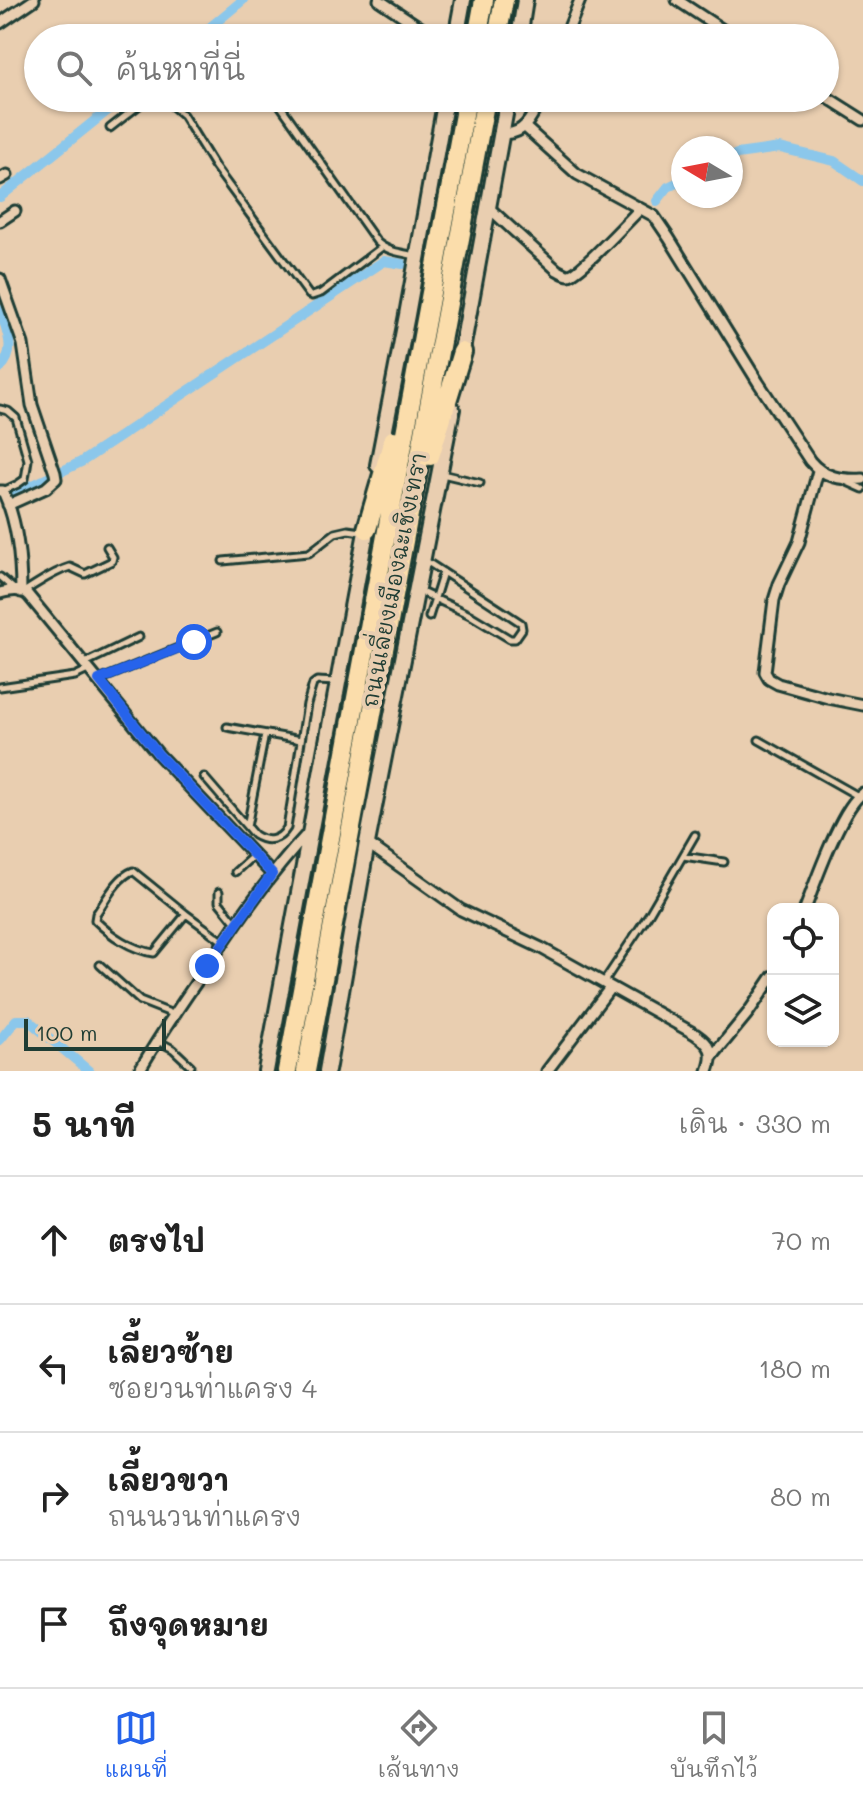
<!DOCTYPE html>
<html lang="th">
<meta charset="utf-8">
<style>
body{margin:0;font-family:Mali,"Playpen Sans Thai",sans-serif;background:#f6f6f6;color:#222}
.controls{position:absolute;right:24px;bottom:24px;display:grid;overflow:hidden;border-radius:16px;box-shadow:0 2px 6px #0004}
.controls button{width:72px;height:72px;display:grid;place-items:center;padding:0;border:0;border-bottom:2px solid #e0e0e0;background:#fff;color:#222;font:40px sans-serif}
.compass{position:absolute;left:671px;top:136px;width:72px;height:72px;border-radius:50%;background:#fff;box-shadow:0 2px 6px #0004;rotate:280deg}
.scale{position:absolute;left:24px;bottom:20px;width:142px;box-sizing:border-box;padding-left:8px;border:4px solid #1f3d34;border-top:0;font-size:22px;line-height:28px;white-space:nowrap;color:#1f3d34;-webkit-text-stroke:6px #e9ceb0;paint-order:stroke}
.stop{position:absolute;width:24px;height:24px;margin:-18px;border:6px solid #2563eb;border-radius:50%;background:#fff}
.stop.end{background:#2563eb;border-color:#fff;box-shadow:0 2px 8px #0008}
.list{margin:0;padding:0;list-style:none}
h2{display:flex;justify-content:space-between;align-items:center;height:104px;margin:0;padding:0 32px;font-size:34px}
h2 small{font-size:26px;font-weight:400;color:#767676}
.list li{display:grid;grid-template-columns:52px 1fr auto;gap:24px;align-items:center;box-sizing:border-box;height:128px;padding:0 32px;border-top:2px solid #e0e0e0}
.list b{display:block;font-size:30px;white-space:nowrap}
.list p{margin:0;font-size:26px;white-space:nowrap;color:#767676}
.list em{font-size:26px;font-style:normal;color:#767676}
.icon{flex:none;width:44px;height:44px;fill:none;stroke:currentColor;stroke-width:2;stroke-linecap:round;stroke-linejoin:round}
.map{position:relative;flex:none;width:863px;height:1071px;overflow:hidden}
.search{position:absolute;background:#fff;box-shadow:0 2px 6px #0004;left:24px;right:24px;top:24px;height:88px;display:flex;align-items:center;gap:20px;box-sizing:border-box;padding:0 28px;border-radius:44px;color:#767676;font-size:30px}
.sheet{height:616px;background:#fff}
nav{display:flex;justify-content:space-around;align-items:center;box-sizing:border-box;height:112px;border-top:2px solid #e0e0e0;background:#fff;font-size:22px;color:#767676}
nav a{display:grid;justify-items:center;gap:4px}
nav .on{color:#2563eb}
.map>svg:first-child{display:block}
</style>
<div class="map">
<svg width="863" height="1071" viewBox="0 0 863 1071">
<rect width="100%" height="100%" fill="#e9ceb0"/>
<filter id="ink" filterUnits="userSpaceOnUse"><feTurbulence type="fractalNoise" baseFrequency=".0125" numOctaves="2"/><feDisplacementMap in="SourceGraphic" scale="16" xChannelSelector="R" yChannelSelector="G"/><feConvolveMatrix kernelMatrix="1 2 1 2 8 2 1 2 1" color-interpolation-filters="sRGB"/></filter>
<g filter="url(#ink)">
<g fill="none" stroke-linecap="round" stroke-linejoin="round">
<!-- canal -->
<path stroke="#8bc7eb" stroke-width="10" d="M197 38 243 0
M731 157 737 154 780 148 834 161 863 181
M0 197 123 98
M657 201 668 187 683 180
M0 309C6 330 18 350 0 368
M0 496 29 487 81 462 384 261 403 264
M0 1040 16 1020H28L89 1071"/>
<!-- lane casing -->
<g stroke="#1f3d34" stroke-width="11">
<path id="lane" d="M154 98 170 104 183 115 215 167 309 295 312 296 321 293 382 247
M275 98 377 242C388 252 402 253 417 256
M110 128 142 103 153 98
M0 409 8 411 16 418 28 460 25 479 18 484 3 491
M442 474 480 483
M845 481 863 489
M223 561 309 553 335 533 348 530 362 532
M0 577 15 590
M417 590 470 615 510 639H515L522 629 521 623 423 559
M25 591C40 582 53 572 70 567L85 574 112 561 113 557 107 547
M429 617 443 572
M85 663 139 637
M99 680 217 632
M0 687 75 676 88 670
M227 727 301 740
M759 740 858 796
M204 777 254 835C267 843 279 841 287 828L307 704 313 684 317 681 336 682
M247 827 265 734
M683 856 724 862
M235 872 254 855
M219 892V902L236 923
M186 914 154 953C132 950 110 935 95 920L96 914C106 900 117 877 133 871L186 914 224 942
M100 965 140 1001 173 1014
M603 983 649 914 695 835
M158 1041 173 1049 191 1066"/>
</g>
<!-- street casing -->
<g stroke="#1f3d34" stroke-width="15">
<path id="street" d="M379 0 436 38
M677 0 735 38
M0 23 34 0
M565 38 580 0
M825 96 863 120
M525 127 577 174 654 216 669 238 758 382 810 461C824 478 842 480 863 479
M502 133C524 137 533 115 541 98
M0 179 7 175
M488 207 557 270C561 272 565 275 569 275 579 274 630 219 640 209
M0 221 15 211
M0 279 23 344 32 405 55 473 56 479 46 488 8 505
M818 471 799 542 779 584 774 600 765 672 769 679 778 684 828 698 863 705
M0 491H3C17 521 21 559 21 592
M0 593C9 591 20 588 28 595L159 755 272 874
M367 843 461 910 541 948 695 1034C711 1045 715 1052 708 1071
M805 909C815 883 842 806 863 793
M711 1058 748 1013 773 976
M139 1071C160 1035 183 1001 207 967 238 920 270 874 308 833
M547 1071 610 988"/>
</g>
<!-- secondary casing -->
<g stroke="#1f3d34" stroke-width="20">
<path id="secondary" d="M456 38 463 0
M519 38 525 0
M460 361 508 98
M378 465 407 315 446 98
M266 1071 368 521
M327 1071 367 843 452 409"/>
</g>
<!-- highway casing -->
<g stroke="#1f3d34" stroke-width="24">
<path id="highway" d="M477 38 484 0
M497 38 504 0
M430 456 462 352
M367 529 393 440
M287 1071 467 98
M306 1071 486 98"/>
</g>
<!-- lane -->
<use href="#lane" stroke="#e9ceb0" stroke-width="5"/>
<!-- street -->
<use href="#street" stroke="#e9ceb0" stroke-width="9"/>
<!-- secondary -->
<use href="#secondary" stroke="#e9ceb0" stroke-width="14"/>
<!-- highway -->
<use href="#highway" stroke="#fbddab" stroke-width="18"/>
</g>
</g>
<g fill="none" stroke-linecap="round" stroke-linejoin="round" filter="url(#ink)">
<!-- route -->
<path stroke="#2563eb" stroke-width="10" d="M194 642 99 680 159 755 272 874 207 966"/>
</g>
<g text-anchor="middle" stroke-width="8" stroke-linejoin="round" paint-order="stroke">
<!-- street labels -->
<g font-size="22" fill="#1f3d34" stroke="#e9ceb0">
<text transform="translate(394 580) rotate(-79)" y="8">ถนนเลี่ยงเมืองฉะเชิงเทรา</text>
</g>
</g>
</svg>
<div class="controls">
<button><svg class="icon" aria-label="locate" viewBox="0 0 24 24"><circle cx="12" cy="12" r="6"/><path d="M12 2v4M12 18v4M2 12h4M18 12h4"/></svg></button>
<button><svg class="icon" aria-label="layers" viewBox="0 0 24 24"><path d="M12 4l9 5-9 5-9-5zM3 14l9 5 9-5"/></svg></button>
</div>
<svg class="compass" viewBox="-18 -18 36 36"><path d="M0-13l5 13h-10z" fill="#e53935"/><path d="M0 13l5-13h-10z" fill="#767676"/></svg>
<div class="scale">100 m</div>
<div class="stop" style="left:194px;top:642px"></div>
<div class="stop end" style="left:207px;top:966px"></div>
<div class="search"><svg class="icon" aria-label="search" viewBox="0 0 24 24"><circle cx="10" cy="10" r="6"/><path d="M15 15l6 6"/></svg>ค้นหาที่นี่</div>
</div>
<section class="sheet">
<h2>5 นาที<small>เดิน · 330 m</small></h2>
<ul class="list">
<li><svg class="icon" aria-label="ahead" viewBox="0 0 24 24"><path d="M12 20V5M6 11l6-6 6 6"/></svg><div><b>ตรงไป</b></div><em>70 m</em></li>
<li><svg class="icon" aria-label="left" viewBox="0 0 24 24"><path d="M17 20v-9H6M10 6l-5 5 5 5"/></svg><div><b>เลี้ยวซ้าย</b><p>ซอยวนท่าแครง 4</p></div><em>180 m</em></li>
<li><svg class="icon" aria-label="right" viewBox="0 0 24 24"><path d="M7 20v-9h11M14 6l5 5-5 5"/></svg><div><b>เลี้ยวขวา</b><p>ถนนวนท่าแครง</p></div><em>80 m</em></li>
<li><svg class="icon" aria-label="arrive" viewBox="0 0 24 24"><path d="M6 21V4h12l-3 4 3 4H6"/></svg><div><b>ถึงจุดหมาย</b></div></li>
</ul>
</section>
<nav>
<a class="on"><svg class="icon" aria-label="map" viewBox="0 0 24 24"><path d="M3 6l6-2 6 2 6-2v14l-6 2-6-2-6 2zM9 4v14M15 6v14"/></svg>แผนที่</a>
<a><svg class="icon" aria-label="directions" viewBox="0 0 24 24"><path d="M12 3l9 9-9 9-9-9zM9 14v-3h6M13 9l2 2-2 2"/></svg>เส้นทาง</a>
<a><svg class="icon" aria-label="saved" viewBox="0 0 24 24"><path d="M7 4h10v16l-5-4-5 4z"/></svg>บันทึกไว้</a>
</nav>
